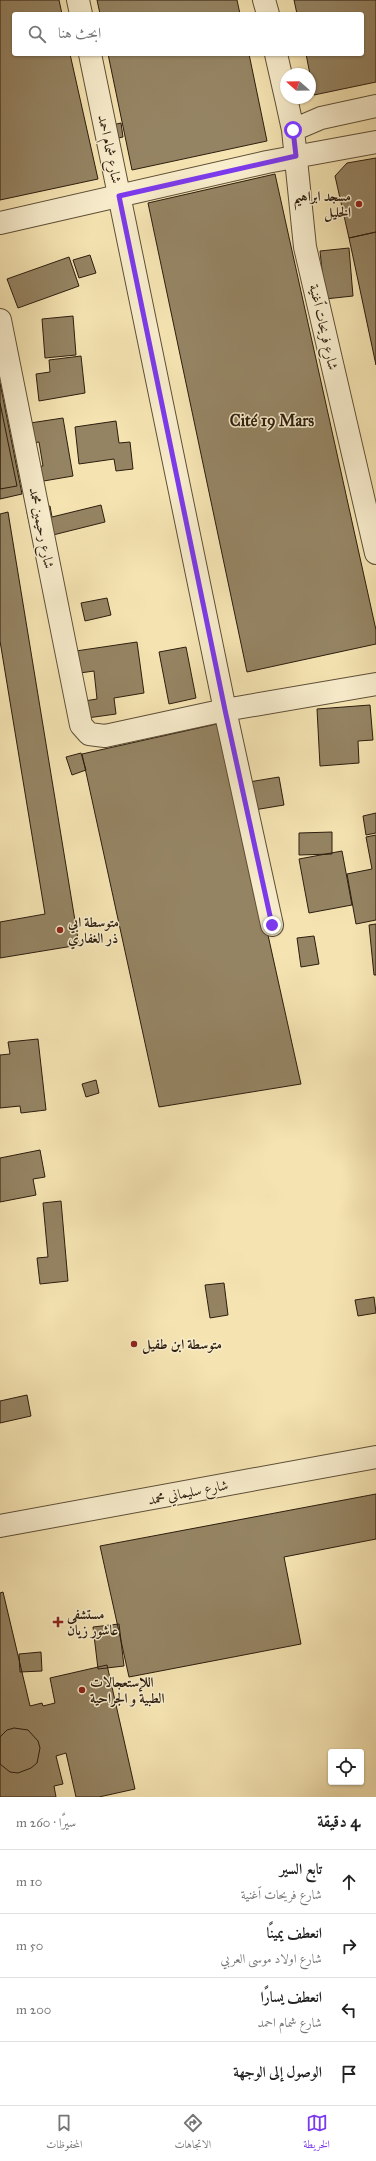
<!DOCTYPE html>
<html lang="ar">
<meta charset="utf-8">
<style>
body{margin:0;font-family:"IM FELL Great Primer",Amiri,serif;background:#f6f6f6;color:#222;direction:rtl}
.controls{position:absolute;right:12px;bottom:12px;display:grid;overflow:hidden;border-radius:4px;box-shadow:0 1px 3px #0004}
.controls button{width:36px;height:36px;display:grid;place-items:center;padding:0;border:0;border-bottom:1px solid #e0e0e0;background:#fff;color:#222;font:20px sans-serif}
.compass{position:absolute;left:280px;top:68px;width:36px;height:36px;border-radius:50%;background:#fff;box-shadow:0 1px 3px #0004;rotate:290deg}
.stop{position:absolute;width:12px;height:12px;margin:-9px;border:3px solid #7c3aed;border-radius:50%;background:#fff}
.stop.end{background:#7c3aed;border-color:#fff;box-shadow:0 1px 4px #0008}
.list{margin:0;padding:0;list-style:none}
h2{display:flex;justify-content:space-between;align-items:center;height:52px;margin:0;padding:0 16px;font-size:17px}
h2 small{font-size:13px;font-weight:400;color:#767676}
.list li{display:grid;grid-template-columns:26px 1fr auto;gap:12px;align-items:center;box-sizing:border-box;height:64px;padding:0 16px;border-top:1px solid #e0e0e0}
.list b{display:block;font-size:15px;white-space:nowrap}
.list p{margin:0;font-size:13px;white-space:nowrap;color:#767676}
.list em{font-size:13px;font-style:normal;color:#767676}
.icon{flex:none;width:22px;height:22px;fill:none;stroke:currentColor;stroke-width:2;stroke-linecap:round;stroke-linejoin:round}
.map{position:relative;flex:none;width:376px;height:1797px;overflow:hidden;direction:ltr}
.search{position:absolute;background:#fff;box-shadow:0 1px 3px #0004;left:12px;right:12px;top:12px;height:44px;display:flex;align-items:center;gap:10px;box-sizing:border-box;padding:0 14px;border-radius:4px;color:#767676;font-size:15px}
.sheet{height:308px;background:#fff}
nav{display:flex;justify-content:space-around;align-items:center;box-sizing:border-box;height:56px;border-top:1px solid #e0e0e0;background:#fff;font-size:11px;color:#767676}
nav a{display:grid;justify-items:center;gap:2px}
nav .on{color:#7c3aed}
.map>svg:first-child{display:block}
</style>
<div class="map">
<svg width="376" height="1797" viewBox="0 0 376 1797">
<rect width="100%" height="100%" fill="#f5e4b2"/>
<filter id="stains"><feTurbulence type="fractalNoise" baseFrequency=".005" numOctaves="4"/><feColorMatrix values="0 0 0 0 .2 0 0 0 0 .09 0 0 0 0 .02 0 0 0 .5 -.17"/></filter>
<radialGradient id="worn" r=".72"><stop offset=".6" stop-color="#630" stop-opacity="0"/><stop offset="1" stop-color="#630" stop-opacity=".3"/></radialGradient>
<!-- building -->
<path fill="#958463" stroke="#2c1d0e" d="M0 0H59L62 14H14V54H70L98 179 0 200Z
M97 0H237L240 14H100Z
M294 0H376V82L314 95 306 54H362V14H297Z
M108 54H249L267 141 132 170Z
M121 123 123 137 101 142 99 128Z
M376 158V232L349 238 335 176 347 163Z
M275 174 376 630V644L247 672 148 203Z
M376 232V365L349 238Z
M349 248 353 296 325 299 320 251Z
M90 255 96 273 79 278 73 260Z
M69 257 79 286 18 308 7 279Z
M73 316 76 355 45 358 42 319Z
M81 356 85 393 39 401 36 374 50 372 49 360Z
M0 383 22 494 0 499Z
M0 403 17 486 0 489Z
M63 418 73 476 32 483 29 468 43 466 39 442 21 445 17 425Z
M116 421 119 443 130 442 133 469 116 471 114 459 79 464 75 427Z
M101 505 105 522 33 540 27 512 50 506 52 517Z
M8 512 79 945 0 958V922L45 914 0 641V514Z
M107 598 111 615 85 621 81 603Z
M137 642 144 693 114 698 116 714 80 719 78 702 97 699 94 671 73 674 69 652Z
M186 647 196 698 169 704 159 652Z
M370 705 373 740 358 741 359 763 320 766 317 709Z
M221 723 301 1084 159 1107 82 754Z
M81 753 86 770 72 775 66 757Z
M279 777 284 805 248 811 243 783Z
M376 813V833L366 835 363 816Z
M332 832V854L299 855V833Z
M376 835V920L356 924 347 874 372 869 366 837Z
M342 851 352 905 309 913 299 859Z
M376 924V975H374L369 925Z
M314 936 319 964 301 967 297 938Z
M38 1039 46 1110 21 1113 20 1106 0 1108V1055L10 1054 8 1042Z
M96 1080 99 1093 86 1097 82 1084Z
M40 1150 45 1177 33 1179 36 1195 0 1202V1158Z
M61 1201 68 1281 40 1284 37 1258 48 1257 43 1203Z
M224 1283 228 1315 210 1318 205 1285Z
M374 1297 376 1313 358 1316 355 1300Z
M27 1395 31 1416 0 1423V1401Z
M376 1494V1539L284 1557 301 1644 129 1677 100 1546Z
M3 1592 30 1706 42 1703 43 1706 55 1703 50 1678 107 1665 135 1789 99 1797H76L66 1753 56 1756 63 1784 54 1786 56 1797H0V1593Z
M119 1624 124 1666 98 1669 93 1627Z
M41 1652 42 1671 20 1672 19 1654Z
M14 1728 28 1730 38 1741 40 1748 37 1763 31 1768 18 1773 10 1772 0 1764V1737L7 1730Z"/>
<g fill="none" stroke-linecap="round" stroke-linejoin="round">
<!-- minor casing -->
<g stroke="#5e4f37" stroke-width="24">
<path id="minor" d="M78 0 81 14
M264 0 268 14
M90 54 225 710 272 925
M276 54 286 98
M286 98 293 130 305 247 376 553
M293 130 321 118 376 106
M0 223 267 162 376 142
M0 320 81 725 89 734 105 736 225 710 376 684"/>
</g>
<!-- tertiary casing -->
<g stroke="#5e4f37" stroke-width="24">
<path id="tertiary" d="M0 1526 376 1457"/>
</g>
<!-- minor -->
<use href="#minor" stroke="#f8edcd" stroke-width="22"/>
<!-- tertiary -->
<use href="#tertiary" stroke="#f8edcd" stroke-width="22"/>
</g>
<g fill="none" stroke-linecap="round" stroke-linejoin="round">
<!-- route -->
<path stroke="#7c3aed" stroke-width="5" d="M272 925 225 710 119 196 296 156 293 130"/>
</g>
<!-- markers -->
<g fill="#8f2418" stroke="#f8edcd" stroke-width="1.5">
<circle cx="359" cy="204" r="4"/>
<circle cx="60" cy="930" r="4"/>
<circle cx="134" cy="1344" r="4"/>
<path d="M56 1616h4v4h4v4h-4v4h-4v-4h-4v-4h4z"/>
<circle cx="82" cy="1690" r="4"/>
</g>
<g text-anchor="middle" stroke-width="3" stroke-linejoin="round" paint-order="stroke">
<!-- street labels -->
<g font-size="14" fill="#2c1d0e" stroke="#f8edcd">
<text transform="translate(110 149) rotate(78)" y="5">شارع شمام احمد</text>
<text transform="translate(324 327) rotate(77)" y="5">شارع فريحات ٱغنية</text>
<text transform="translate(42 528) rotate(79)" y="5">شارع رحيمين محمد</text>
<text transform="translate(188 1492) rotate(-11)" y="5">شارع سليماني محمد</text>
</g>
<!-- poi labels -->
<g font-size="14" font-weight="bold" fill="#2c1d0e" stroke="#f8edcd" text-anchor="start">
<text x="351" y="201" text-anchor="end">مسجد ابراهيم<tspan x="351" dy="16">الخليل</tspan></text>
<text x="68" y="927">متوسطة ابي<tspan x="68" dy="16">ذر الغفاري</tspan></text>
<text x="142" y="1349">متوسطة ابن طفيل</text>
<text x="67" y="1619">مستشفى<tspan x="67" dy="16">عاشور زيان</tspan></text>
<text x="90" y="1687">اللإستعجالات<tspan x="90" dy="16">الطبية و الجراحية</tspan></text>
</g>
<!-- quarter labels -->
<g font-size="16" font-weight="bold" fill="#2c1d0e" stroke="#f8edcd">
<text x="272" y="426">Cité 19 Mars</text>
</g>
</g>
<rect width="100%" height="100%" filter="url(#stains)"/>
<rect width="100%" height="100%" fill="url(#worn)"/>
</svg>
<div class="controls">
<button><svg class="icon" aria-label="locate" viewBox="0 0 24 24"><circle cx="12" cy="12" r="6"/><path d="M12 2v4M12 18v4M2 12h4M18 12h4"/></svg></button>
</div>
<svg class="compass" viewBox="-18 -18 36 36"><path d="M0-13l5 13h-10z" fill="#e53935"/><path d="M0 13l5-13h-10z" fill="#767676"/></svg>
<div class="stop" style="left:293px;top:130px"></div>
<div class="stop end" style="left:272px;top:925px"></div>
<div class="search"><svg class="icon" aria-label="search" viewBox="0 0 24 24"><circle cx="10" cy="10" r="6"/><path d="M15 15l6 6"/></svg>ابحث هنا</div>
</div>
<section class="sheet">
<h2>4 دقيقة<small>سيرًا · 260 m</small></h2>
<ul class="list">
<li><svg class="icon" aria-label="ahead" viewBox="0 0 24 24"><path d="M12 20V5M6 11l6-6 6 6"/></svg><div><b>تابع السير</b><p>شارع فريحات ٱغنية</p></div><em>10 m</em></li>
<li><svg class="icon" aria-label="right" viewBox="0 0 24 24"><path d="M7 20v-9h11M14 6l5 5-5 5"/></svg><div><b>انعطف يمينًا</b><p>شارع اولاد موسى العربي</p></div><em>50 m</em></li>
<li><svg class="icon" aria-label="left" viewBox="0 0 24 24"><path d="M17 20v-9H6M10 6l-5 5 5 5"/></svg><div><b>انعطف يسارًا</b><p>شارع شمام احمد</p></div><em>200 m</em></li>
<li><svg class="icon" aria-label="arrive" viewBox="0 0 24 24"><path d="M6 21V4h12l-3 4 3 4H6"/></svg><div><b>الوصول إلى الوجهة</b></div></li>
</ul>
</section>
<nav>
<a class="on"><svg class="icon" aria-label="map" viewBox="0 0 24 24"><path d="M3 6l6-2 6 2 6-2v14l-6 2-6-2-6 2zM9 4v14M15 6v14"/></svg>الخريطة</a>
<a><svg class="icon" aria-label="directions" viewBox="0 0 24 24"><path d="M12 3l9 9-9 9-9-9zM9 14v-3h6M13 9l2 2-2 2"/></svg>الاتجاهات</a>
<a><svg class="icon" aria-label="saved" viewBox="0 0 24 24"><path d="M7 4h10v16l-5-4-5 4z"/></svg>المحفوظات</a>
</nav>
